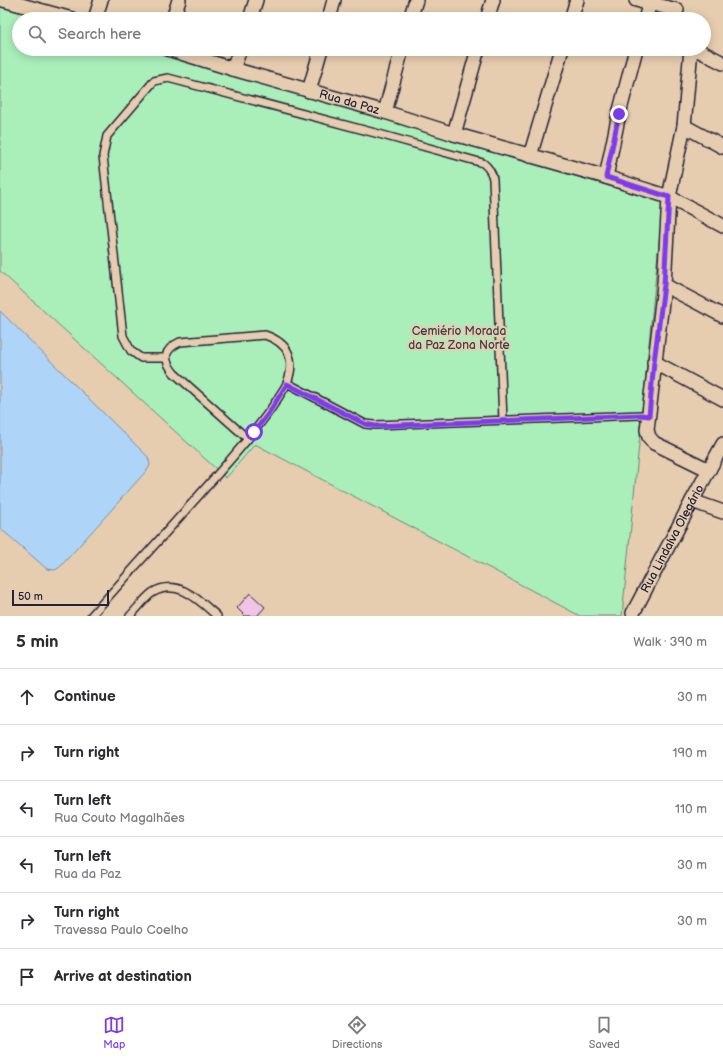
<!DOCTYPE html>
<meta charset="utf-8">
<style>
body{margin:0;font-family:"Balsamiq Sans",sans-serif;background:#f2f2f3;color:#2b2b33}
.scale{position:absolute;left:12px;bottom:10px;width:97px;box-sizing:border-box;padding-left:4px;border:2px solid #22223b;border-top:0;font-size:11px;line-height:14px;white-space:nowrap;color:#22223b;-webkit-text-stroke:3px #e7cdaf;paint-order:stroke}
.stop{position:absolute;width:12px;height:12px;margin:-9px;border:3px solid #7c3aed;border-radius:50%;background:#fff}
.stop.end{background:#7c3aed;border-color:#fff;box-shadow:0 1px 4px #0008}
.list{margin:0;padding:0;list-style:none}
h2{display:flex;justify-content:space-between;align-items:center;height:52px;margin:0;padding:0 16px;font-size:17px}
h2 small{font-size:13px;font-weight:400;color:#7c7c81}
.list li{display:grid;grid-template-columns:26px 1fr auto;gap:12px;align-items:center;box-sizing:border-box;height:56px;padding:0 16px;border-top:1px solid #e1e1e2}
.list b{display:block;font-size:15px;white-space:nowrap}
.list p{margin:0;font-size:13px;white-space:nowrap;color:#7c7c81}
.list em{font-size:13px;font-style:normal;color:#7c7c81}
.icon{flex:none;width:22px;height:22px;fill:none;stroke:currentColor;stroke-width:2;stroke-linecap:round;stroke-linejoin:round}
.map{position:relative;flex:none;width:723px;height:616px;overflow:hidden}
.search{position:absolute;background:#fff;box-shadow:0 2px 10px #0003;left:12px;right:12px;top:12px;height:44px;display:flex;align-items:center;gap:10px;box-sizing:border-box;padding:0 14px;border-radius:22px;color:#7c7c81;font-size:15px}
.sheet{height:388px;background:#fff}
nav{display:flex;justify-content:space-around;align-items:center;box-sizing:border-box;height:56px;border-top:1px solid #e1e1e2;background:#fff;font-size:11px;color:#7c7c81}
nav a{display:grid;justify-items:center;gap:2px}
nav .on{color:#7c3aed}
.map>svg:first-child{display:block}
</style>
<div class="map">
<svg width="723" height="616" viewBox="0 0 723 616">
<rect width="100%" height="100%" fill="#e7cdaf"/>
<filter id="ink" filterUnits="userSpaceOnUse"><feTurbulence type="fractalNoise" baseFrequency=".025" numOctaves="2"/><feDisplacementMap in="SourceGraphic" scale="8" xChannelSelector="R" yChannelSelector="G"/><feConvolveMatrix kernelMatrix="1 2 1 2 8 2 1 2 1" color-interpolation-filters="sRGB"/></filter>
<g filter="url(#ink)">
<!-- green -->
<path fill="#aaefba" stroke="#66887a" d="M0 6 45 19H19V49H146L663 202 622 616H580L255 444 226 478 0 271Z"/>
<!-- water -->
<path fill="#aed5f8" stroke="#768dac" d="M0 311 148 457 150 465 148 469 60 567 55 570 47 569 0 528Z"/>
<!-- building -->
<path fill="#f1c3e7" stroke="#22223b" d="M250 593 265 607 257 616H245L237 608Z"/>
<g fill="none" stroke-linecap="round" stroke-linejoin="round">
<!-- service casing -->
<g stroke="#22223b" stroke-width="10">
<path id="service" d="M166 358H141L131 351 123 336 103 156 107 136 154 81 168 78 379 134 483 163C489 168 492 172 493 179L503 420
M287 383 365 424 375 425 641 415H649
M91 616C137 564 184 513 230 460 247 440 264 421 278 398 281 393 285 388 287 383 296 360 289 343 265 335L180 342C163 350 163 359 174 373L248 439
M130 616C137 609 144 599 152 593 177 577 199 600 217 616"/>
</g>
<!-- minor casing -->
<g stroke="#22223b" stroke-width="16">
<g id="minor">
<path d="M3 0 72 19"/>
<path d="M636 0 677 10"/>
<path d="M95 19 101 0"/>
<path d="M173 19 179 0"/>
<path d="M250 19 256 0"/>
<path d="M329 19 334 0"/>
<path d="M410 19 416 0"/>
<path d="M487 19 493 0"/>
<path d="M571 19 577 0"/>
<path d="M645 19 650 3"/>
<path id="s1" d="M168 49 233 69 385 112 454 134 606 177 669 197 723 226"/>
<path d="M691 49 684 126 669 197 664 285 647 430 649 437 654 443 709 470"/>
<path d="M696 49 723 63"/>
<path d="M233 69 240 49"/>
<path d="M309 91 321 49"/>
<path d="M385 112 402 49"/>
<path d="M684 126 723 147"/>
<path d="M454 134 478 49"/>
<path d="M530 156 562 49"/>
<path d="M606 177 619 114 636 49"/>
<path d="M664 285 723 316"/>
<path d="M654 362 723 399"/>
<path d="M692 501 723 512"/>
<path id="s2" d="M633 613 692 501 723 444"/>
</g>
</g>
<!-- service -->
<use href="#service" stroke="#e7cdaf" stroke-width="7"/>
<!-- minor -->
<use href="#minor" stroke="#e7cdaf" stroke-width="13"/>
</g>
</g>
<g fill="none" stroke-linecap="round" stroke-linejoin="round" filter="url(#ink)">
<!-- route -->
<path stroke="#7c3aed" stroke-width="5" d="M254 432 268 414 287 384 365 424 375 426 641 415 649 416 654 362 664 285 669 197 606 177 619 114"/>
</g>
<g text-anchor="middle" stroke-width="4" stroke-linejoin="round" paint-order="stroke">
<!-- street labels -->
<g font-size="12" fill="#22223b" stroke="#e7cdaf">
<text dy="4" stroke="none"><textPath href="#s1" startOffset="189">Rua da Paz</textPath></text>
<text dy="4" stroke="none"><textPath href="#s2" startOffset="84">Rua Lindalva Olegário</textPath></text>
</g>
<!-- park labels -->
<g font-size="12" fill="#36414e" stroke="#e7cdaf">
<text x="459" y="335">Cemiério Morada<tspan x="459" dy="14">da Paz Zona Norte</tspan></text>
</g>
</g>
</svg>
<div class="scale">50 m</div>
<div class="stop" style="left:254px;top:432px"></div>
<div class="stop end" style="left:619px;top:114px"></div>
<div class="search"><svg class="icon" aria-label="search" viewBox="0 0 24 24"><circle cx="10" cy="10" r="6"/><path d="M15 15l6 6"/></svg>Search here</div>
</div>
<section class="sheet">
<h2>5 min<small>Walk · 390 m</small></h2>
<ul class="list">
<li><svg class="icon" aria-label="ahead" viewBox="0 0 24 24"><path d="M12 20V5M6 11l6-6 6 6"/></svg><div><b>Continue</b></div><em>30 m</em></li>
<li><svg class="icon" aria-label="right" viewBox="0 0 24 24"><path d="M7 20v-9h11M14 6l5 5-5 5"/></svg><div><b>Turn right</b></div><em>190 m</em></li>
<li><svg class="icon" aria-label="left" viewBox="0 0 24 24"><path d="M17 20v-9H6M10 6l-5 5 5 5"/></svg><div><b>Turn left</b><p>Rua Couto Magalhães</p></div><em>110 m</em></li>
<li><svg class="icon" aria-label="left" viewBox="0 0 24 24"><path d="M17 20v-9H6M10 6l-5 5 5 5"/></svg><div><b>Turn left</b><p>Rua da Paz</p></div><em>30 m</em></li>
<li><svg class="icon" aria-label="right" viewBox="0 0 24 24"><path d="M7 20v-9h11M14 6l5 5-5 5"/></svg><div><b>Turn right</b><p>Travessa Paulo Coelho</p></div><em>30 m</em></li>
<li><svg class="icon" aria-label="arrive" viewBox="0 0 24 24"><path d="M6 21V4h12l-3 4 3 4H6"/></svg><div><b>Arrive at destination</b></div></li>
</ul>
</section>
<nav>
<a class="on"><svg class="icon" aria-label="map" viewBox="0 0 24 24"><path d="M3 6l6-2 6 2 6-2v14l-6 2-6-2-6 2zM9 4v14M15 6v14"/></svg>Map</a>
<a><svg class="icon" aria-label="directions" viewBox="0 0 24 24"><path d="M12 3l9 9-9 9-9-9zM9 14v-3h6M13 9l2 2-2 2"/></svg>Directions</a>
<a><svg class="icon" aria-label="saved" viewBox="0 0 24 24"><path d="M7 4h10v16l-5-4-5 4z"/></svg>Saved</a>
</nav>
